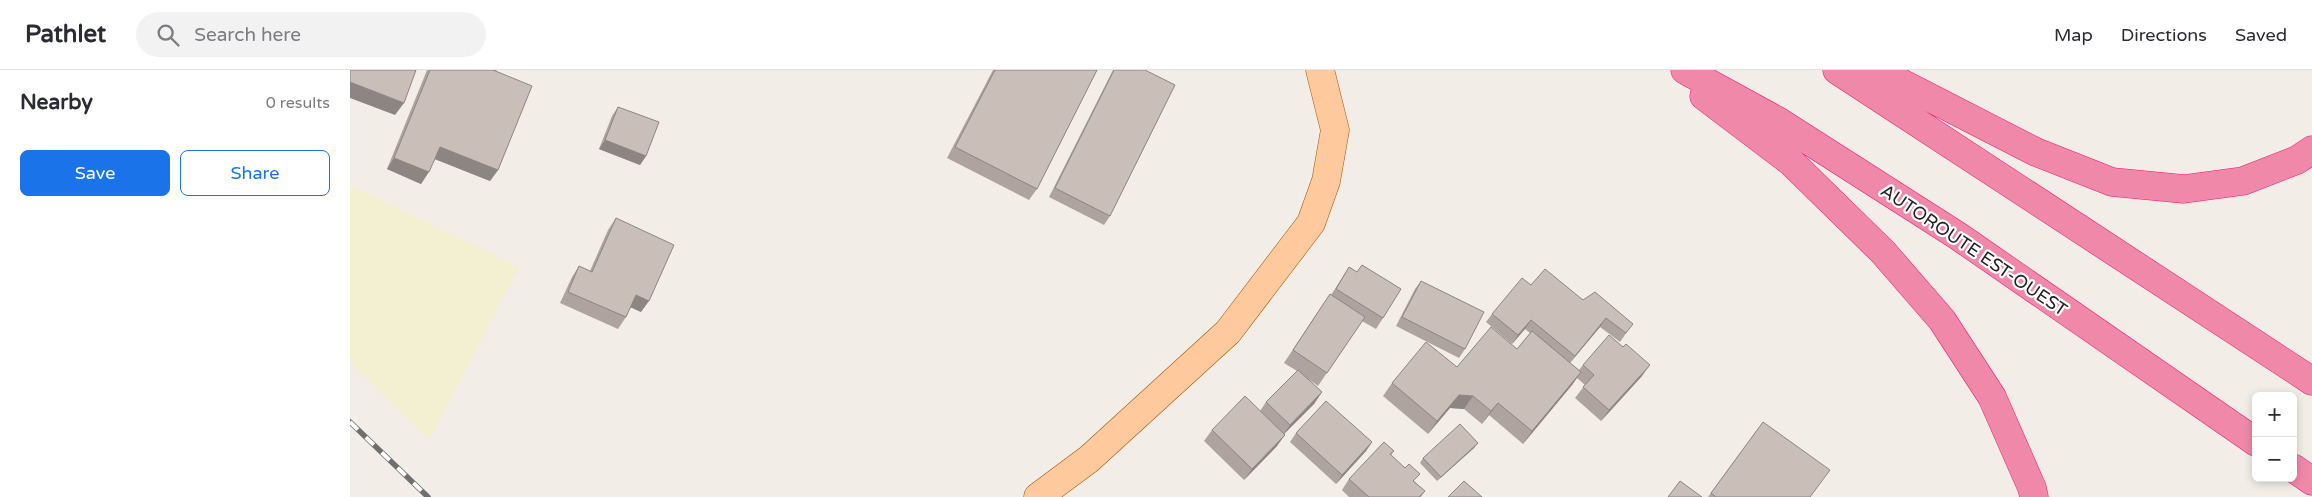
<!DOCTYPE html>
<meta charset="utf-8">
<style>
body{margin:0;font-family:"Varela Round",sans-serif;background:#f2f2f3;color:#2b2b33}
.controls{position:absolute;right:15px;bottom:15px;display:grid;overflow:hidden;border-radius:8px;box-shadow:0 2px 8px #0003}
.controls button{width:45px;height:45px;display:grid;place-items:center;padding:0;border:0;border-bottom:1px solid #e1e1e2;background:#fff;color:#2b2b33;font:25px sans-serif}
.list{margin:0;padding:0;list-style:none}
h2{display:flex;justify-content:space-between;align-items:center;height:65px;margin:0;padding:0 20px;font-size:21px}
h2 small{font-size:16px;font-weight:400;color:#7c7c81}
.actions{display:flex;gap:10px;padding:15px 20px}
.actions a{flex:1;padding:11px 0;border:1px solid #1a73e8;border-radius:8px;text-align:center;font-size:18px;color:#1a73e8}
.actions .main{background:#1a73e8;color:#fff}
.icon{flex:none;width:28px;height:28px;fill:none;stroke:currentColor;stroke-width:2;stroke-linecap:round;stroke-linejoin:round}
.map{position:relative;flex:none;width:1962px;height:427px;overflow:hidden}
header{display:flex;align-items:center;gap:30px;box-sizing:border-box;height:70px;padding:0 25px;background:#fff;border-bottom:1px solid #e1e1e2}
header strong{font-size:24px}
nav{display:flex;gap:28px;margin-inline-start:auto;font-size:18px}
.search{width:350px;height:45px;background:#f2f2f3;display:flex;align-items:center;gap:12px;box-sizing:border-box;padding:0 18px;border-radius:28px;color:#7c7c81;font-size:19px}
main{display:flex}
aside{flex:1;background:#fff}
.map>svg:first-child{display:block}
</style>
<header>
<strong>Pathlet</strong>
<div class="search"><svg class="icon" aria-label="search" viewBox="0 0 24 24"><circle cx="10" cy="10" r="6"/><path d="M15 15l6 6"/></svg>Search here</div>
<nav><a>Map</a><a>Directions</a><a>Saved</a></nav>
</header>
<main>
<aside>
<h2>Nearby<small>0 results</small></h2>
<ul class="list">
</ul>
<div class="actions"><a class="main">Save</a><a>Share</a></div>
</aside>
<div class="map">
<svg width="1962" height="427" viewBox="0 0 1962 427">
<rect width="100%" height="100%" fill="#f2ede7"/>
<!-- farmland -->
<path fill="#f2f0d1" d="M0 115 169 197 79 370 0 292Z"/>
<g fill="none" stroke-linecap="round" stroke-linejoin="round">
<!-- major casing -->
<g stroke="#9d5500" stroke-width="29">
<path id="major" d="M688 427 739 389 878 262 961 153 976 111 985 60 970 0"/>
</g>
<!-- highway casing -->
<g stroke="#eb197c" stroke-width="29">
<path id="highway" d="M1335 0 1428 51 1608 166 1906 372
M1487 0 1962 311
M1526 0 1686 82 1762 112 1834 119 1893 111 1947 90 1962 80
M1354 26 1441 92 1533 182 1592 250 1642 327 1682 418 1684 427
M1943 398 1962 411"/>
</g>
<!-- major -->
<use href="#major" stroke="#ffc99e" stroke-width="28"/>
<!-- highway -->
<use href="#highway" stroke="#ef88a9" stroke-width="28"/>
<!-- rail casing -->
<g stroke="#6f6f6f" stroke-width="5.5">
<path id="rail" d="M0 352 78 427"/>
</g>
<!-- rail -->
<use href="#rail" stroke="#fff" stroke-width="4" stroke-dasharray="11" stroke-linecap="butt"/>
</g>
<!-- wall -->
<path fill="#aea39f" d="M77 0H147L146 1 148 100 140 111 85 89 71 114 37 99Z
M643 0H747L687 119 679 130 597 88Z
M763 0H795L760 146 754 155 699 127Z
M268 37 296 86 290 95 249 79 262 46Z
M266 148 291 242 280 237 276 247 268 259 210 233 222 207 229 196 240 201 258 160Z
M1012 195 1033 248 1026 259 1012 251 968 316 957 308 972 322 964 334 934 364 927 376 894 410 854 371 862 360 910 341 916 332 947 301 934 293 971 237 981 225 999 197 1007 202Z
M1071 211 1115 279 1109 288 1046 256 1065 219Z
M1181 215 1233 230 1277 262 1270 272 1250 257 1220 293 1229 300 1233 295 1292 306 1251 351 1225 328 1235 315 1227 308 1222 315 1173 374 1139 345 1132 354 1114 339 1100 338 1078 364 1033 326 1042 313 1107 297 1167 279 1180 263 1175 259 1162 274 1136 252 1142 244Z
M1413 352 1461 427H1358Z
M946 363 1022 372 1016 381 986 414 940 372Z
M1128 373 1124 378 1087 411 1070 393 1073 388Z
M1044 381 1041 385 1065 412 1075 421 1071 427H999L992 420 999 409Z"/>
<!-- shaded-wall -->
<path fill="#8d8582" d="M0 12 54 33 45 45 0 28Z
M255 70 296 86 290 95 249 79Z
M90 77 148 100 140 111 82 88Z
M44 88 79 102 71 114 37 99Z
M286 225 299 231 291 242 278 236Z
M1256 248 1250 257 1218 295 1225 286Z
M1181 250 1175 259 1162 274 1168 265Z
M1300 295 1292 306 1251 351 1259 340Z
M1231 302 1222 315 1173 374 1182 361Z
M972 322 964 334 932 366 940 355Z
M1109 325 1123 326 1114 339 1100 338 1078 364 1087 351Z
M1148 333 1139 345 1132 354 1141 341Z
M935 365 927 376 894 410 902 399Z
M1022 372 1016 381 986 414 992 405Z
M1128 373 1124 378 1087 411 1091 407Z"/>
<!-- building -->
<path fill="#cabeb9" stroke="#8d8582" d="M0 0H66L54 33 0 12Z
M80 0H143L182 16 148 100 90 77 79 102 44 88Z
M645 0H747L687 119 605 77Z
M764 0H795L825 15 760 146 705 118Z
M268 37 309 52 296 86 255 70Z
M266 148 324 175 299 231 286 225 276 247 218 222 229 196 242 202Z
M1012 195 1051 219 1033 248 986 219 999 197 1007 202Z
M1195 199 1233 230 1245 222 1283 254 1276 263 1256 248 1225 286 1181 250 1168 265 1142 244 1172 208 1181 215Z
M1071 211 1134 242 1115 279 1052 247Z
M980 224 1015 247 977 303 943 280Z
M1141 257 1167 279 1182 261 1231 302 1182 361 1148 333 1141 341 1123 326 1109 325 1087 351 1042 313 1076 272 1107 297Z
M1259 265 1273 277 1276 274 1300 295 1259 340 1233 317 1244 305 1233 295Z
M948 300 972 322 940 355 916 332Z
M895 326 935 365 902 399 862 360Z
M976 331 1022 372 992 405 946 363Z
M1413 352 1480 400 1460 427H1366L1361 423Z
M1110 354 1128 373 1091 407 1073 388Z
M1034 372 1044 381 1040 384 1055 398 1059 394 1070 404 1063 411 1075 421 1069 427H1019L999 409Z
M1114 411 1132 427H1098Z
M1330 411 1352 427H1318Z"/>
<g text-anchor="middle" stroke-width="4.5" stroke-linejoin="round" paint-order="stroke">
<!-- street labels -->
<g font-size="18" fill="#212121" stroke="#fff">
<text transform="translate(1624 180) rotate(34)" y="6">AUTOROUTE EST-OUEST</text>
</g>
</g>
</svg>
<div class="controls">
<button>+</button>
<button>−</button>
</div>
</div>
</main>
